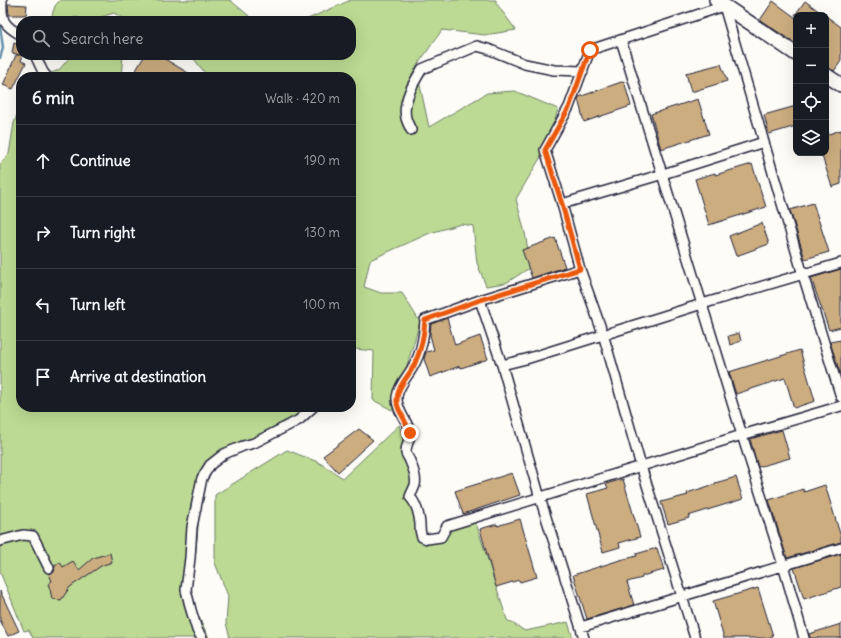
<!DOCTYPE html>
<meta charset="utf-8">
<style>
body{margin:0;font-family:Delius,sans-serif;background:#20242c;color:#f1f3f6}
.controls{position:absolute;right:12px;top:12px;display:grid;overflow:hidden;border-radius:8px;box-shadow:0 4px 16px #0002}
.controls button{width:36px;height:36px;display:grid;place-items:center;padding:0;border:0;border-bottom:1px solid #363941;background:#171b24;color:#f1f3f6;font:20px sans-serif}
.stop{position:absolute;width:12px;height:12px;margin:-9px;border:3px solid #ea580c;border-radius:50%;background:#fff}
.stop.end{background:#ea580c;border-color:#fff;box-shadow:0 1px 4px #0008}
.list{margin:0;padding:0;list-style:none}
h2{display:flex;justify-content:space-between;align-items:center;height:52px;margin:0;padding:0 16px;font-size:17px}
h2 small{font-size:13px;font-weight:400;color:#9ea1a6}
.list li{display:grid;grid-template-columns:26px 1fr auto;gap:12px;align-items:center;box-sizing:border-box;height:72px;padding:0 16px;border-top:1px solid #363941}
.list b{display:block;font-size:15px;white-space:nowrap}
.list em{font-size:13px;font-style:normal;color:#9ea1a6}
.icon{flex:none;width:22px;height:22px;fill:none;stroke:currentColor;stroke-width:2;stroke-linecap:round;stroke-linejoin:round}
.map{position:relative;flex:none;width:841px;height:638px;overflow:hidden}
.search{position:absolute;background:#171b24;box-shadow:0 4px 16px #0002;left:16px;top:16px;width:340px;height:44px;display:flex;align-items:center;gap:10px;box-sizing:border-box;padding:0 14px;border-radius:16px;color:#9ea1a6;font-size:15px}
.panel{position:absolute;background:#171b24;box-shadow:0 4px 16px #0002;left:16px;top:72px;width:340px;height:340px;border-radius:16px}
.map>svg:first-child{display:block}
</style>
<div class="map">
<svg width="841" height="638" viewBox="0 0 841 638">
<rect width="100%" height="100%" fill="#fdfcf7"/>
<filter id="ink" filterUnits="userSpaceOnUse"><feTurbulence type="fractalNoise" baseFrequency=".025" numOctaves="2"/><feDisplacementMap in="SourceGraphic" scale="8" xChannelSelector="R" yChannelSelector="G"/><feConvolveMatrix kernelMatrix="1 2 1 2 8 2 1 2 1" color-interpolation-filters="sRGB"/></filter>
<g filter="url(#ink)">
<!-- green -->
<path fill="#bcda93" stroke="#6f7e67" d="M60 0H230L249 16 253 21H127L114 13 88 21 76 17 66 21H50L55 6Z
M351 0H496V3L516 30 485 35 442 30 416 67 429 127 487 93 515 91 558 109 549 143 516 199 525 233 531 267 506 283 486 286 477 263 473 226 461 224 430 233 370 260 364 287 381 293H402L420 322 402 382 392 410 373 400 374 351 355 349 351 350V77H208L191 55H351V21H303Z
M76 55H123L121 77H41L59 70 70 57Z
M21 104V407H310L293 421 221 453 198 492 193 496 191 508 200 505 196 550 186 590 209 638H33L29 630 24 631 0 572V164L9 154 14 123Z
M399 425 413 473 410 486 420 542 442 541 450 529 476 523 507 620 525 631 568 622 573 638H230L226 623 228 596 215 563V495L287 450 318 462 343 478Z"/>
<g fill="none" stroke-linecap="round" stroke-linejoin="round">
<!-- stream -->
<path stroke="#658fa9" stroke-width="2.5" d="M0 26 3 48 0 58"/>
</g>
<!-- building -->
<path fill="#ccad80" stroke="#22223b" d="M773 1 796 18V44L760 20Z
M805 1 824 15H795Z
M8 4 27 5 26 15H9Z
M826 16 841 27V61L834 71 826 67Z
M14 43 21 45V55L12 53Z
M16 55H23L21 61 26 63 13 89 3 85Z
M145 55H165L163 58 195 77H132Z
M721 64 727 81 691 92 686 73Z
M624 81 631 106 584 122 578 99 579 97Z
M698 99 709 134 661 149 651 114Z
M796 106V126L769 134 764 115Z
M841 130V184L832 187 821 153H826V135Z
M752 164 766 207 709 225 695 179 715 173V175Z
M813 203 829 252 805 259 790 210Z
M762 223 769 244 736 256 729 236Z
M555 238 565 267 532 278 522 250Z
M841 269V327L829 330 811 278Z
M447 318 455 345 480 336 488 359 461 368 460 366 430 377 424 359 426 352 434 350 430 335 431 324Z
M739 333 741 341 730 345 728 336Z
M841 340V373H840L830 342Z
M800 350 815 401 794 408 785 378 736 394 729 372Z
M359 429 373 440 338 472 323 456Z
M782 430 790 458 758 467 750 439Z
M512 473 520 495 463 514 455 491Z
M736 477 743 499 688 516 689 518 668 524 661 502 688 495 687 493 715 484V483Z
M623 479 640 537 619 543 620 547 603 552 587 494 608 488 606 484Z
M825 485 841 537V542L787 558 769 500 803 489 804 492Z
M520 519 537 577 520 582 519 580 496 587 480 529 497 524V526Z
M657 548 664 570 642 576V578L627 582 634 605 587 619 573 575 620 560 637 556 636 554Z
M110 553 112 562 101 566 70 587 61 600 52 599 50 589 48 584 52 581 49 574 51 573 54 572 55 566 60 562 63 567 73 561 79 570 93 558Z
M841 554V587L804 599 794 568Z
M758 588 773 636 766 638H724L713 601Z
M0 591 19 631 8 636 0 620Z
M841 624V638H810L809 634Z"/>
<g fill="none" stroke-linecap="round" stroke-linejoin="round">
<!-- street casing -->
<g stroke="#22223b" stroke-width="12">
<path id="street" d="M2 0C1 20 3 25 21 35
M621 40 742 435 783 565 804 638
M35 55 43 72 47 77
M411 130C409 126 407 122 406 118 402 102 414 82 422 69L477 46 488 49 525 64 554 70 583 71
M562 204 663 174 764 142
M580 269 480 300 425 320C424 336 422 351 414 365 409 375 398 386 397 397 396 410 407 420 410 432 411 439 405 446 406 453 407 456 409 458 410 461 413 468 417 478 415 485 414 489 411 493 410 497 417 504 419 514 420 524 420 529 420 533 422 537L427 539 441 537 447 526 742 435 841 406
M480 300 502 365 540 498 584 638
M502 365 526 359 702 304 841 263
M0 541 23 535 33 536 49 568
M581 627 841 548
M202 638 197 630 191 610 186 590 190 558 192 527 202 478 210 465 224 454 243 446 254 443 299 420 313 407
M695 638 641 466 603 334 580 269 562 204 545 150 569 107 590 50 724 6 803 275 841 397"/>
</g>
<!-- secondary casing -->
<g stroke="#22223b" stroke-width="16">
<path id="secondary" d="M716 0 796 54
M826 75 841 85"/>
</g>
<!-- street -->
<use href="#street" stroke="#fdfcf7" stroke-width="9"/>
<!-- secondary -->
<use href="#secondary" stroke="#fdfcf7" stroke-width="13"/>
</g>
</g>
<g fill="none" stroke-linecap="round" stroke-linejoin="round" filter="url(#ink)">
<!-- route -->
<path stroke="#ea580c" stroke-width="5" d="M410 433C408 428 406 423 404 419 401 413 397 408 397 402 396 386 410 376 415 363 422 348 424 336 425 320L480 300 580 269 562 204 545 150 569 108 590 50"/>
</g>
</svg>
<div class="controls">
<button>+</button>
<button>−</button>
<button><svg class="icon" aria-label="locate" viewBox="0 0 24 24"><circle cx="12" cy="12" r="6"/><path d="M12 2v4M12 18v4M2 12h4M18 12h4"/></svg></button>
<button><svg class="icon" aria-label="layers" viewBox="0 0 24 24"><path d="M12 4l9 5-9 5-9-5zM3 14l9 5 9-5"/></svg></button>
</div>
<div class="stop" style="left:590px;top:50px"></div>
<div class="stop end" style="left:410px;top:433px"></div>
<div class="search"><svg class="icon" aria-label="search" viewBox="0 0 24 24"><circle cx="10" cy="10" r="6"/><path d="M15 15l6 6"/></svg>Search here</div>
<section class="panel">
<h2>6 min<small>Walk · 420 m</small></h2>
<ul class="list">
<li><svg class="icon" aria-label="ahead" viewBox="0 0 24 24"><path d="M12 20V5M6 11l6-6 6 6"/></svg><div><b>Continue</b></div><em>190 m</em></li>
<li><svg class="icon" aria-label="right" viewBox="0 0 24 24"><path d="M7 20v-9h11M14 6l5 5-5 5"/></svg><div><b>Turn right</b></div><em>130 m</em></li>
<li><svg class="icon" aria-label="left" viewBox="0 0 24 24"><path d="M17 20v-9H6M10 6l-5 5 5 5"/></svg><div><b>Turn left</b></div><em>100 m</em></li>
<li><svg class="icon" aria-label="arrive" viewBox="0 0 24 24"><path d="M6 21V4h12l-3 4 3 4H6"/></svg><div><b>Arrive at destination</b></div></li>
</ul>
</section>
</div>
